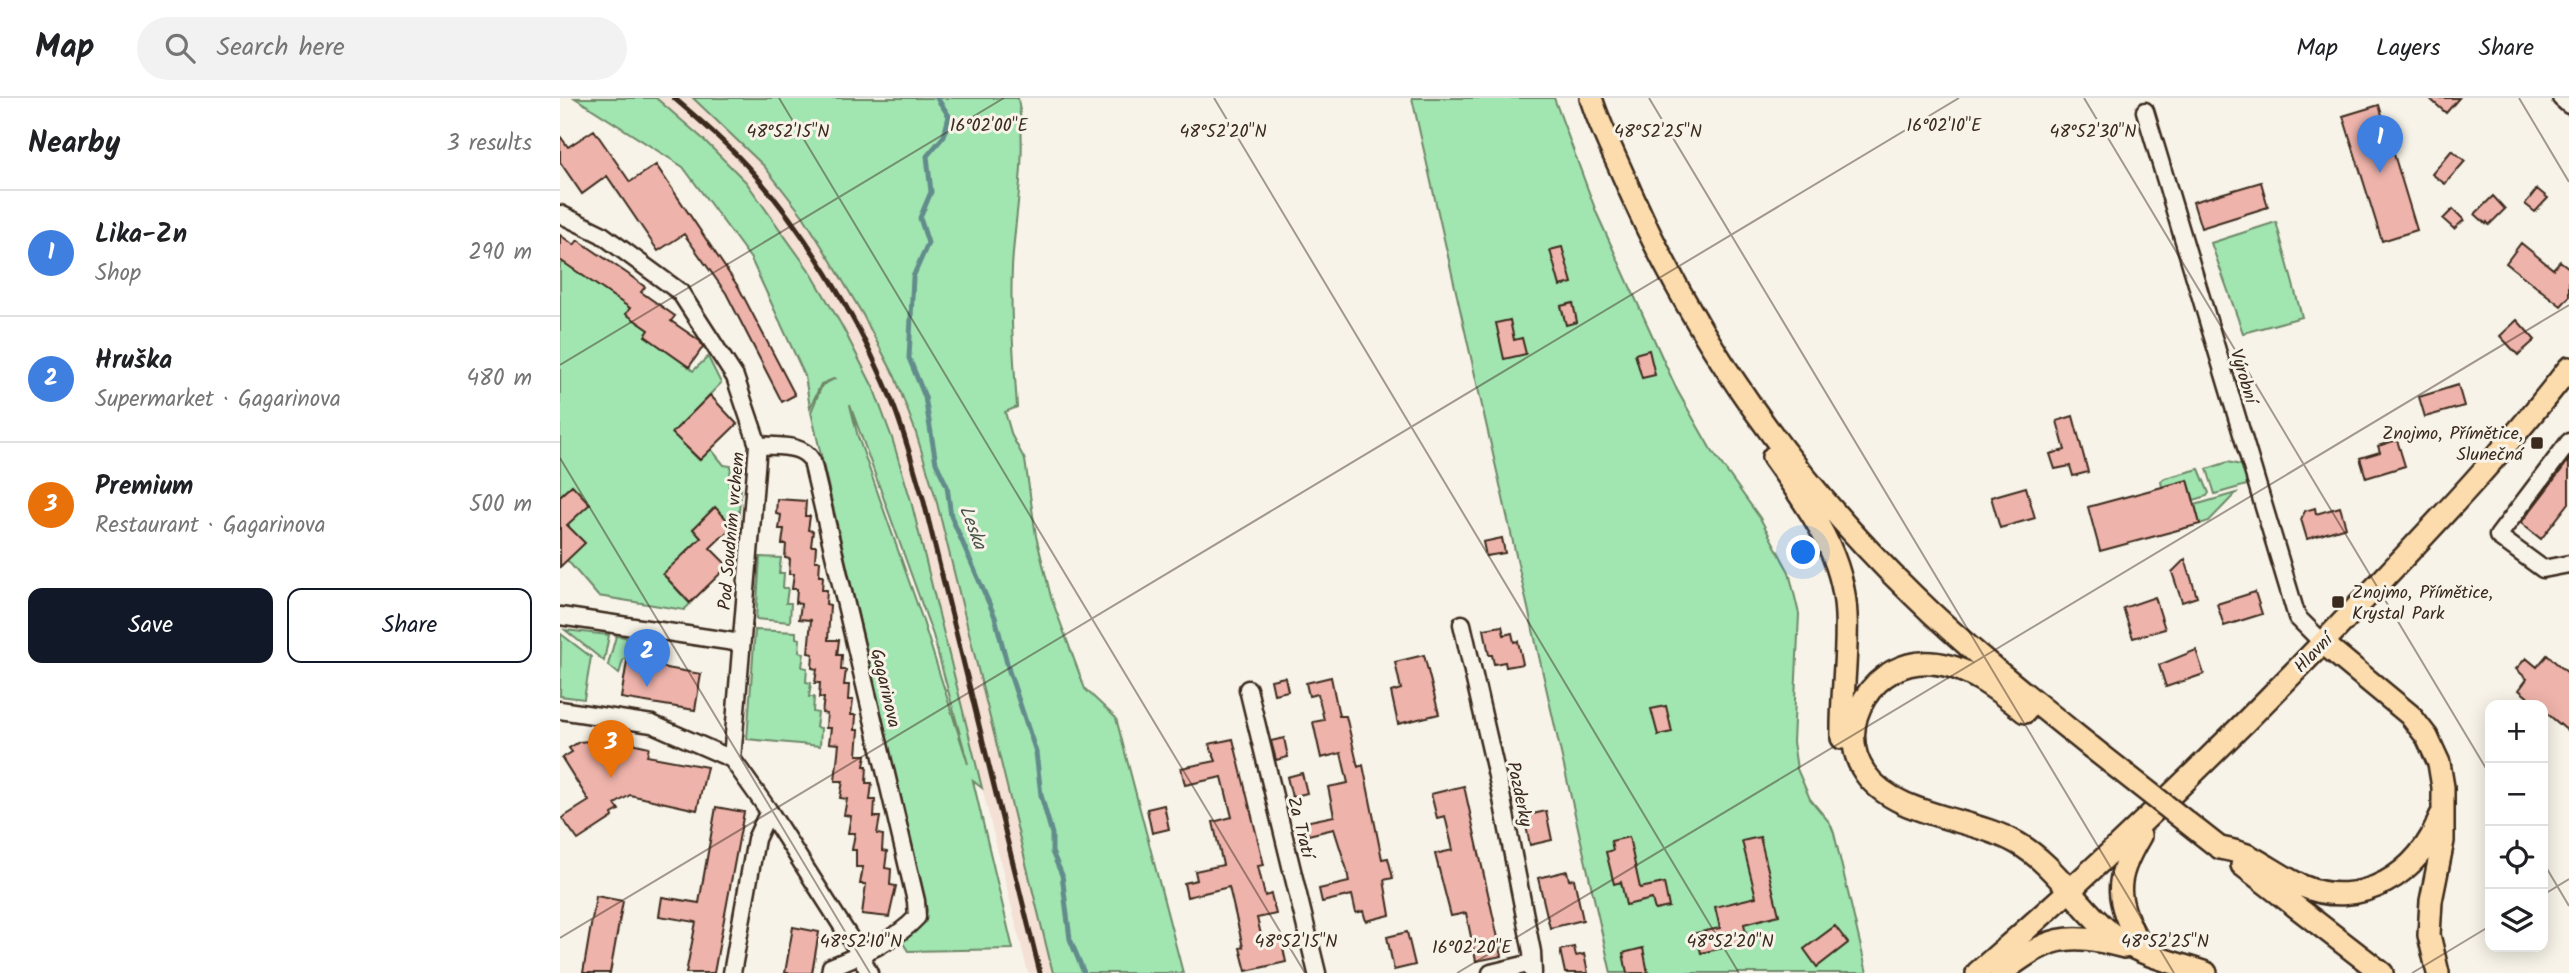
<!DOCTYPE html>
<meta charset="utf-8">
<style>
body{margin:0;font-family:Kalam,sans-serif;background:#f2f2f2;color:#202124}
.controls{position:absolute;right:21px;bottom:21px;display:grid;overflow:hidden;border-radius:14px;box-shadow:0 4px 18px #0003}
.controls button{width:63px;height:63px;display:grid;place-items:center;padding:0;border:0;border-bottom:2px solid #e0e0e0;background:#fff;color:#202124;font:35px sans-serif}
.you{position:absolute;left:1244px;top:455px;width:24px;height:24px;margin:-18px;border:5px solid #fff;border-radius:50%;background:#1a73e8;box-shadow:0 0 0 10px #1a73e833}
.badge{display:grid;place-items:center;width:46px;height:46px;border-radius:50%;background:#111827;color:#fff;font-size:23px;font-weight:700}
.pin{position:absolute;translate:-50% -58px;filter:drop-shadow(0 2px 4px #0008)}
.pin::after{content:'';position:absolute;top:37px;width:24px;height:21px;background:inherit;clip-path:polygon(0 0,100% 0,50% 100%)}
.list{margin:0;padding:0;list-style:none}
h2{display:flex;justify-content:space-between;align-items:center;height:91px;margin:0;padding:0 28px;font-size:30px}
h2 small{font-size:23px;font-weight:400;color:#757577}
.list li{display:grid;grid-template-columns:46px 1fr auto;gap:21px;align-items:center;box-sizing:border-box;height:126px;padding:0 28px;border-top:2px solid #e0e0e0}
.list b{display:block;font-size:26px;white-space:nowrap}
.list p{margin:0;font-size:23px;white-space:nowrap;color:#757577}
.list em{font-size:23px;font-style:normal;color:#757577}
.actions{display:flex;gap:14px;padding:21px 28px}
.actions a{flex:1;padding:16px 0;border:2px solid #111827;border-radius:14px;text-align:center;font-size:24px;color:#111827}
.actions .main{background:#111827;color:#fff}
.icon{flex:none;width:38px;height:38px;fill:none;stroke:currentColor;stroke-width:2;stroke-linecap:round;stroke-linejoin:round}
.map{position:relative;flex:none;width:2009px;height:875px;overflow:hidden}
header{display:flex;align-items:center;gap:42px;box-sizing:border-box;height:98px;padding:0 35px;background:#fff;border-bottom:2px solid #e0e0e0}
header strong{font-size:33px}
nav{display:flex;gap:38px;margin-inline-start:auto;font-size:24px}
.search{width:490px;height:63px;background:#f2f2f2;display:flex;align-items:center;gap:18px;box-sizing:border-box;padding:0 24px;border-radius:38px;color:#757577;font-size:26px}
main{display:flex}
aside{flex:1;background:#fff}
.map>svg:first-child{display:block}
</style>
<header>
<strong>Map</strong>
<div class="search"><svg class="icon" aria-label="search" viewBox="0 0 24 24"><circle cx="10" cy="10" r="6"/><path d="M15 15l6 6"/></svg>Search here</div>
<nav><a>Map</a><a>Layers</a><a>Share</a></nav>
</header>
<main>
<aside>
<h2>Nearby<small>3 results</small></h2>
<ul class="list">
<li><span class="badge" style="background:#3f7fe0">1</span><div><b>Lika-Zn</b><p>Shop</p></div><em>290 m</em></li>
<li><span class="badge" style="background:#3f7fe0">2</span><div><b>Hruška</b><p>Supermarket · Gagarinova</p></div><em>480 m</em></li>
<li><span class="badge" style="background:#e8710a">3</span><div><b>Premium</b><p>Restaurant · Gagarinova</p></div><em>500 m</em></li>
</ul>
<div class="actions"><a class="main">Save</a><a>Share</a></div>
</aside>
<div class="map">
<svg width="2009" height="875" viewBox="0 0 2009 875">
<rect width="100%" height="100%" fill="#f7f3e8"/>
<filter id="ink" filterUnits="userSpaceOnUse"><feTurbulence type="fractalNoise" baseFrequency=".0143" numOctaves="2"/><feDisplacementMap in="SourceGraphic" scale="14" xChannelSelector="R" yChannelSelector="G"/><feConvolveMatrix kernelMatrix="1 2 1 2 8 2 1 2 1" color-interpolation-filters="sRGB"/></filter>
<g filter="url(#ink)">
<!-- built -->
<path fill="#f4e0d5" d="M96 0H133L204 68 243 118 271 163 303 217 335 279 355 332 375 397 493 875H468L351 403 332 340 313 289 282 228 251 175 186 84 142 40Z"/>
<!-- green -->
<path fill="#a1e5b1" stroke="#6e8868" stroke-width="2" fill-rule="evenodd" d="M15 0H96L142 40 186 84 251 175 282 228 313 289 332 340 351 403 422 690 413 683 453 851 348 853 341 842C355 833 363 829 367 812L251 314 262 287 276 280 261 286 250 310 245 278 191 161 123 69ZM290 307 373 537 408 666 362 520 298 339Z
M133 0H458C468 59 455 112 452 170 450 217 454 263 457 309L445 314 452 338 465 362 476 438 491 499 525 591 556 620 623 875H493L375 397 355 332 335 279 303 217 271 163 243 118 204 68Z
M852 0H994L1037 116 1117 292 1150 350 1200 420 1229 474 1239 516 1233 644 1237 671 1250 701 1270 725 1274 735 1307 875H1051Z
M1716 124 1742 219 1683 235 1651 145Z
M3 163 70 210 66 216 89 232 133 273 148 259 161 285 113 335 139 362 151 351 164 367 171 368 169 388 181 390 178 426 173 428 155 410 133 431 141 440 103 476 130 506 124 512 38 498 7 462 24 445 7 427 29 405 0 398V167Z
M1668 364 1685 368 1690 386 1655 396 1647 371Z
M1639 371 1649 395 1647 398 1634 402 1628 382 1602 389 1601 383 1605 380Z
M1676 395 1649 423 1640 426 1635 407Z
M200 459 221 460 219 475H224L223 490H228L226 505H231L230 524 196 521Z
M5 532 49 537 44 563Z
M195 532 236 534V540L240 541 239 554 244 555 242 569 247 570 246 584 251 585 249 599H254L253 614 258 615 256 629 261 630 260 648 187 641Z
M1 536 31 559 24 601 0 598Z
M56 538 65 539 72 546 70 557 63 562 59 576 48 567Z"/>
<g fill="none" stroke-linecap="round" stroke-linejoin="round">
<!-- stream -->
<path stroke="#628c8b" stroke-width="5" d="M377 0 389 18 384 38 367 58 371 94 360 120 368 145 353 179 349 260 365 299 376 365 387 388 391 418 435 519 449 573 476 654 481 697 492 736V754L502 777 510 841 524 875"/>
</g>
<!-- building -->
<path fill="#eeb3aa" stroke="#3b2a1e" stroke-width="2" d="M1869 0H1899L1886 15Z
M1819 7 1857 132 1822 143 1783 18Z
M34 32 70 84 96 67 179 190 235 297 222 304 166 195 124 136 98 153 47 78 22 96 0 64V38L8 49Z
M1892 52 1905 63 1885 86 1872 76Z
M1701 84 1708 109 1641 130 1633 104Z
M1977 91 1988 100 1975 114 1965 106Z
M1933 98 1945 111 1929 127 1927 124 1926 126 1915 116Z
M1893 111 1904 122 1894 131 1883 121Z
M0 137 14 147 18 142 68 176 85 189 81 194 115 218 111 223 140 243 143 249 129 269 85 238 89 232 66 216 70 210 0 162Z
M1961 145 1993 171 2000 163 2009 170V199L2001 208 1946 165Z
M1002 149 1012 185 1000 188 990 152Z
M1013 205 1017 224 1006 227 1001 208Z
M950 222 954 242 962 240 966 256 944 261 936 225Z
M1957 222 1975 242 1958 257 1940 238Z
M1089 252 1095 277 1082 280 1075 256Z
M1898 287 1904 308 1865 319 1859 299Z
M150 297 177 326 140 362 112 335Z
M1513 318 1528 374 1513 378 1510 368 1495 371 1490 356 1505 352 1497 323Z
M1837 342 1845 368 1806 380 1800 360 1820 354 1818 348Z
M2009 362V405L1981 441 1961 425Z
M1628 382 1640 426 1540 453 1528 409Z
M12 387 30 406 7 427 25 445 0 469V398Z
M1466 389 1475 420 1440 430 1431 399Z
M217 401 246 403 245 418H250L248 432 253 433 251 448H256L255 463H260L259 478H263L262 492H267L266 506 270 507 268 542H279L277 557H282L281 572H286L284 587H289L288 602H293L291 617H296L295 632H299L297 657H306L304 668H307L306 685H312L310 702H315L314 719H320L317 736 323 737 322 753 327 754 325 770 331 771 330 787 336 788 329 819 302 816 306 786H300L303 769H296V752H292L295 735H288L291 718 284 717 287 701 280 700 283 683H275L279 646 269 645 271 630H266L267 616 262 615 264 600H259L260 585H255L257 571 252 570 253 556 248 555 251 522 239 521 241 506 236 505 237 491H232L234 476H229L230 461 225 460 226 446H222L224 431H219L221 417 216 416Z
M155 409 173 428 150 450 168 468 130 505 103 476 141 440 133 431Z
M1780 409 1786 429 1747 441 1741 421 1745 413 1755 410 1756 416Z
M942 440 945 455 926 458 923 444Z
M1625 461 1637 499 1622 504 1612 474Z
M1695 494 1702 516 1664 528 1657 506Z
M1595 499 1605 531 1573 540 1563 510Z
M942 528 944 537 952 535 954 544 958 543 963 566 946 569 945 564 934 566 932 557H929L924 531Z
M1636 552 1644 576 1606 589 1599 567Z
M864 557 879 616 838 626 831 594 841 591 835 564Z
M1987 557 2009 576V634L1983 612V607H1977L1959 592 1967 581 1956 571 1966 560 1977 569Z
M67 563 141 576 135 612 61 600Z
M725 579 728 593 714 596 711 582Z
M771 579 779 618H786L798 669 803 667 822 761 828 760 833 780 824 782 830 817 806 823 803 813 796 815 792 797 762 804 759 791 789 784 787 772 774 731 748 737 745 724 774 718 768 689 788 685 781 655 761 660 753 624 764 622 758 596 749 598 746 585Z
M1106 608 1112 634 1098 637 1091 611Z
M65 637 76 646 89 649 87 658 147 669 137 712 70 697 55 706 59 712 52 716 53 719 18 742 2 720 29 703 2 660 12 654 9 650 19 644 39 642 56 649Z
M724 640 728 659 716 662 711 643Z
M673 641 704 767 698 768 705 798 711 796 716 816 697 820 703 845 721 841 726 864 686 873 680 850 683 849 669 789 627 799 624 785 637 782 635 773 663 767 653 724 672 719 662 679 625 687 621 670 656 663 649 646Z
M742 675 747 695 732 699 727 679Z
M904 688 942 858 916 863 906 815 891 818 875 756 893 752 885 718 877 720 871 696Z
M604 707 609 731 592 735 587 711Z
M156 709 184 714 154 875H126L136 824 99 818 102 799 139 805Z
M986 713 992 742 970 747 964 718Z
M1069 739 1080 790 1104 785 1109 809 1095 812 1092 801 1066 807 1061 784 1054 786 1046 754 1053 752 1051 743Z
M1200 739 1219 817 1184 826 1188 844 1141 855 1136 835 1160 830 1155 809 1196 799 1182 743Z
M1007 773 1009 782 1014 781 1023 822 990 830 978 780Z
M36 798 63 803 50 875H23Z
M1275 828 1288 845 1257 869 1244 851Z
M233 829 259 834 252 875H225Z
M847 834 855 867 834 872 827 839Z
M1014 849 1016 858 1024 856 1028 875H1005L1000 852Z
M1083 850 1088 875H1067L1063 855Z"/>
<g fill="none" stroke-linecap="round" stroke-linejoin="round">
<!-- minor casing -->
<g stroke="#3b2a1e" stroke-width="21">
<path id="minor" d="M2001 0 2009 7
M1585 13 1737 519 1763 545
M0 116 41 136 120 194 175 279 198 347 172 661
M2009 344 1938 438 1983 471 2009 466
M198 347C217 349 242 345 252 363L356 803 357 819C335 843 300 857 271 869L270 875
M0 518 181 545
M902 526 940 691 972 854 973 875
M688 591 757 875
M0 612 92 626 172 661 209 713 300 856 309 875
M172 875 196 741 209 713
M931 875 972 865"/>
</g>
<!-- major casing -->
<g stroke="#3b2a1e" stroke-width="26">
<path id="major" d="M1031 0C1041 32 1057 62 1070 93 1136 244 1235 383 1354 498 1409 552 1470 600 1531 649
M1213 359C1247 407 1284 455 1286 517 1288 558 1281 599 1282 640
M1763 545 1850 617 1867 639 1879 665 1883 689V743L1871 803 1869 837 1878 875
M1465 614C1439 593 1406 567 1372 565 1315 560 1272 627 1305 675 1335 719 1412 719 1457 745 1498 768 1522 816 1561 843 1586 859 1618 865 1646 875
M1580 738C1550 789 1558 801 1581 853
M1660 750C1670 752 1681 754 1691 759 1708 768 1724 780 1742 788 1800 813 1861 775 1880 719
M1682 767 1822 875
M1417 875C1556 754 1687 626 1813 492 1881 420 1948 349 2009 270
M1441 875C1489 839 1506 833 1564 849"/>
</g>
<!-- minor -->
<use href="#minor" stroke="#f7f3e8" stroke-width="16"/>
<!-- major -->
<use href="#major" stroke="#fcdcac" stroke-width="21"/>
<!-- rail -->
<path stroke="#3b2a1e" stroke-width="5" d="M114 0C142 24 171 49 195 77 245 134 294 215 324 284 341 322 351 361 363 400L480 875"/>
<!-- major-bridge casing -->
<g stroke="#3b2a1e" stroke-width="26" stroke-linecap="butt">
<path id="major-bridge" d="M1531 649 1657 748"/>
</g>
<!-- major-bridge -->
<use href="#major-bridge" stroke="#fcdcac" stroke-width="21"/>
</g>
</g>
<!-- ticks -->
<path fill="none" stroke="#3b2a1e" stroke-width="2" stroke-opacity="0.45" d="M219 0 745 875M654 0 1179 875M1089 0 1614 875M1524 0 1930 677M1959 0 2009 84M0 267 444 0M0 360 310 875M1983 764 2009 808M1983 797 2009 781M0 840 1399 0M897 875 2009 207M1852 875 1930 828"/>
<!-- markers -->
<g fill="#3b2a1e" stroke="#f7f3e8" stroke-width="2.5">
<rect x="1970" y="338" width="14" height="14" rx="3.5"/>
<rect x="1771" y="497" width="14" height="14" rx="3.5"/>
</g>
<g text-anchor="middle" stroke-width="6" stroke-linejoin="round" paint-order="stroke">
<!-- street labels -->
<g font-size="18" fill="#3b2a1e" stroke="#f7f3e8">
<text transform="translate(1684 278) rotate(73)" y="6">Výrobní</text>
<text transform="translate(171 433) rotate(-85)" y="6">Pod Soudním vrchem</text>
<text transform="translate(1753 555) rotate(-46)" y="6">Hlavní</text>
<text transform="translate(326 590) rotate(77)" y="6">Gagarinova</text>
<text transform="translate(960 696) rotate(78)" y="6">Pazderky</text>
<text transform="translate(741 729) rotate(76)" y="6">Za Tratí</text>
</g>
<!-- poi labels -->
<g font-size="18" fill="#3b2a1e" stroke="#f7f3e8" text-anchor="end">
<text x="1963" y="341">Znojmo, Přímětice,<tspan x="1963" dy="21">Slunečná</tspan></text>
<text x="1792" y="500" text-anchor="start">Znojmo, Přímětice,<tspan x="1792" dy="21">Krystal Park</tspan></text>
</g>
<!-- water labels -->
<g font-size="19" font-style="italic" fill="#4b534b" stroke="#f7f3e8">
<text transform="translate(414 429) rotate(69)" y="7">Leska</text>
</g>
</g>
<g font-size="18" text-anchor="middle" fill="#3b2a1e" stroke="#f7f3e8" stroke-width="6" stroke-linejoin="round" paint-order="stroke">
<text x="429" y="33">16°02'00"E</text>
<text x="1384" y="33">16°02'10"E</text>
<text x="228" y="39">48°52'15"N</text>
<text x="663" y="39">48°52'20"N</text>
<text x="1098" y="39">48°52'25"N</text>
<text x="1533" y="39">48°52'30"N</text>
<text x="301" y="849">48°52'10"N</text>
<text x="736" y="849">48°52'15"N</text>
<text x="1170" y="849">48°52'20"N</text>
<text x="1605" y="849">48°52'25"N</text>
<text x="912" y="855">16°02'20"E</text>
</g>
</svg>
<div class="controls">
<button>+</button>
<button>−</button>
<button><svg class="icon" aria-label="locate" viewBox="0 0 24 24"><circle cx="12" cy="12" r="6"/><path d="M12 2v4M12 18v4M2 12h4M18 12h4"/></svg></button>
<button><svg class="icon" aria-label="layers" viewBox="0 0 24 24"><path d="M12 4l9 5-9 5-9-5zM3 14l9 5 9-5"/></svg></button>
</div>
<div class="you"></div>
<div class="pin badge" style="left:1820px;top:75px;background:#3f7fe0">1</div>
<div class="pin badge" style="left:87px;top:589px;background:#3f7fe0">2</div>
<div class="pin badge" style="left:51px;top:680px;background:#e8710a">3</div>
</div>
</main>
